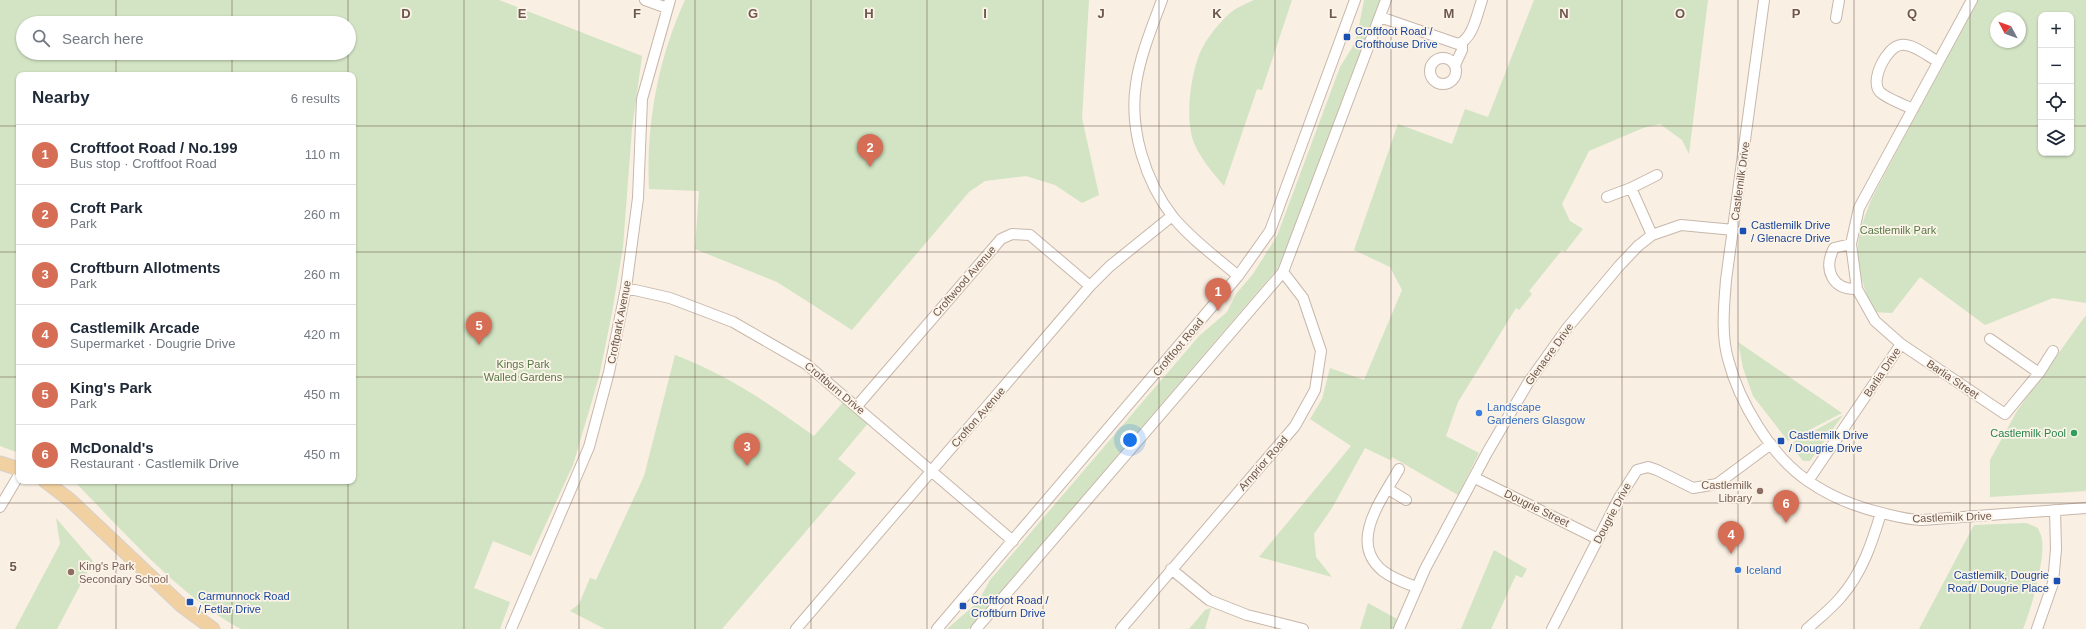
<!DOCTYPE html>
<meta charset="utf-8">
<style>
body{margin:0;font-family:Helvetica,sans-serif;background:#f6f6f7;color:#1f2937}
.controls{position:absolute;right:12px;top:12px;display:grid;overflow:hidden;border-radius:8px;box-shadow:0 1px 3px #0004}
.controls button{width:36px;height:36px;display:grid;place-items:center;padding:0;border:0;border-bottom:1px solid #e0e1e3;background:#fff;color:#1f2937;font:20px sans-serif}
.compass{position:absolute;left:1990px;top:12px;width:36px;height:36px;border-radius:50%;background:#fff;box-shadow:0 1px 3px #0004;rotate:311deg}
.you{position:absolute;left:1130px;top:440px;width:14px;height:14px;margin:-10px;border:3px solid #fff;border-radius:50%;background:#1a73e8;box-shadow:0 0 0 6px #1a73e833}
.badge{display:grid;place-items:center;width:26px;height:26px;border-radius:50%;background:#d66d55;color:#fff;font-size:13px;font-weight:700}
.pin{position:absolute;translate:-50% -33px;filter:drop-shadow(0 1px 2px #0008)}
.pin::after{content:'';position:absolute;top:21px;width:14px;height:12px;background:inherit;clip-path:polygon(0 0,100% 0,50% 100%)}
.list{margin:0;padding:0;list-style:none}
h2{display:flex;justify-content:space-between;align-items:center;height:52px;margin:0;padding:0 16px;font-size:17px}
h2 small{font-size:13px;font-weight:400;color:#747a83}
.list li{display:grid;grid-template-columns:26px 1fr auto;gap:12px;align-items:center;box-sizing:border-box;height:60px;padding:0 16px;border-top:1px solid #e0e1e3}
.list b{display:block;font-size:15px;white-space:nowrap}
.list p{margin:0;font-size:13px;white-space:nowrap;color:#747a83}
.list em{font-size:13px;font-style:normal;color:#747a83}
.icon{flex:none;width:22px;height:22px;fill:none;stroke:currentColor;stroke-width:2;stroke-linecap:round;stroke-linejoin:round}
.map{position:relative;flex:none;width:2086px;height:629px;overflow:hidden}
.search{position:absolute;background:#fff;box-shadow:0 1px 3px #0004;left:16px;top:16px;width:340px;height:44px;display:flex;align-items:center;gap:10px;box-sizing:border-box;padding:0 14px;border-radius:22px;color:#747a83;font-size:15px}
.panel{position:absolute;background:#fff;box-shadow:0 1px 3px #0004;left:16px;top:72px;width:340px;height:412px;border-radius:8px}
.map>svg:first-child{display:block}
</style>
<div class="map">
<svg width="2086" height="629" viewBox="0 0 2086 629">
<rect width="100%" height="100%" fill="#f9efe2"/>
<!-- green -->
<path fill="#d2e4c3" fill-rule="evenodd" d="M0 0H499L642 56 632 129 623 247 612 313 599 377 573 465 531 556 493 541 474 588 510 602 500 629H241C179 596 123 531 74 481H353V75H19V453L0 446ZM23 23H349V53H23Z
M685 0H1089L1082 118 1099 195 1082 203 1055 185 1026 176 985 181 969 192 852 330 777 282 695 249 699 191 649 189C646 124 658 59 685 0Z
M1254 0H1292L1262 90 1257 89 1224 186C1213 173 1201 159 1194 143 1185 120 1190 79 1199 55 1204 42 1217 25 1228 15 1235 8 1245 4 1254 0Z
M1364 0H1381L1288 248 1278 268 969 629H947L978 602 990 580 1199 336 1227 312 1236 294 1253 274 1277 236 1340 67 1352 48 1357 36Z
M1534 0H1708L1689 154 1682 140 1660 124 1643 128 1589 151 1562 204 1570 221 1583 229 1565 252 1562 250 1529 291 1532 294 1519 310 1516 308 1458 402 1446 436 1479 453 1458 495 1392 457 1390 460 1365 448 1332 508 1314 534 1316 557 1332 577 1259 557 1351 446 1310 419 1322 399 1330 368 1364 380 1402 290 1390 267 1354 250 1398 124 1452 144 1465 109 1488 117Z
M1977 0H2086V303L2053 298 1985 325 1920 277 1892 313 1873 312C1855 264 1851 246 1872 198ZM2041 15H2071V153H2041ZM1996 18H2020V42H1996Z
M2086 315V491L1990 497V460L2017 411Z
M1738 342 1842 413 1788 441 1753 396 1743 368Z
M675 355C728 375 768 403 814 436L844 401 869 422 838 459 856 473 722 629H605L570 611 579 604 590 578 596 580 644 476Z
M1843 415 1810 461H1803L1790 444Z
M56 518 93 561 57 629H15L60 544Z
M2026 523 2038 528C2039 532 2042 536 2042 540 2045 560 2031 610 2023 629H1919L1974 525Z
M1494 550 1527 569 1522 578 1516 575 1491 629H1461Z
M1368 603 1397 619 1393 629H1360Z
M1211 608 1205 629H1189L1205 610Z"/>
<g fill="none" stroke-linecap="round" stroke-linejoin="round">
<!-- minor casing -->
<g stroke="#c8b7ab" stroke-width="12">
<path id="minor" d="M645 0 667 8
M1162 0C1152 27 1140 56 1136 84 1129 129 1145 181 1173 217 1191 239 1216 257 1238 276
M1764 0 1726 280C1724 306 1721 334 1728 359 1739 402 1771 456 1808 481 1831 497 1859 508 1886 514 1898 517 1910 520 1922 520L2086 508
M1380 17 1458 44C1473 39 1477 14 1482 0
M1836 18 1839 0
M1430 71a13 13 0 1 1 26 0a13 13 0 1 1-26 0Z
M1455 65 1462 50V42
M1913 109C1904 105 1886 98 1880 92 1869 81 1887 46 1901 45 1912 43 1928 56 1937 61
M1631 188 1652 235
M1607 197 1631 188 1657 175
M1851 244 1834 248C1823 269 1832 290 1857 289
M626 288 670 298 733 322 806 364 1013 541
M1990 339 2039 373
M1901 344 2005 414 2039 373 2053 351
M857 406 1001 239 1012 234 1030 235 1090 286
M1399 469C1383 498 1347 542 1383 571 1392 578 1405 583 1416 587
M1475 478 1598 539
M1808 481 1901 344 1875 321 1857 289 1851 244 1859 208 1972 0
M1388 489 1406 500
M0 507 19 475
M1171 569 1209 600 1247 615 1303 629
M511 629 589 447 609 372 626 288 638 198 642 99 670 0
M796 629 1090 286 1110 266 1172 216
M937 629 1238 276 1270 231 1355 0
M976 629 1283 272 1386 0
M1121 629 1295 426 1315 390 1321 351 1303 298 1283 272
M1399 629 1425 569 1488 451 1528 383 1568 327 1619 266 1638 246 1652 235 1681 225 1734 230
M1552 629 1619 498 1637 470 1648 467 1657 470 1693 488 1717 484 1771 444
M1807 629C1818 619 1831 609 1841 597 1862 573 1872 543 1881 513
M2037 629 2053 583 2056 549 2055 510"/>
</g>
<!-- major casing -->
<g stroke="#d6d0cd" stroke-width="15">
<path id="major" d="M0 463 19 469
M45 481 70 500 182 606 213 629"/>
</g>
<!-- minor -->
<use href="#minor" stroke="#fff" stroke-width="10"/>
<!-- major -->
<use href="#major" stroke="#f1d1a2" stroke-width="13"/>
</g>
<!-- grid -->
<path fill="none" stroke="#6e574c" stroke-width="1" stroke-opacity="0.55" d="M116 0V23M232 0V23M348 0V23M464 0V629M579 0V629M695 0V629M811 0V629M927 0V629M1043 0V629M1159 0V629M1275 0V629M1391 0V629M1507 0V629M1622 0V629M1738 0V629M1854 0V629M1970 0V629M116 53V75M232 53V75M348 53V75M0 126H19M353 126H2041M2071 126H2086M0 252H19M353 252H2086M0 377H19M353 377H2086M116 481V629M232 481V629M348 481V629M0 503H2086"/>
<!-- markers -->
<g fill="#1a4fb4" stroke="#fcf4e8" stroke-width="1.5">
<rect x="1343" y="33" width="8" height="8" rx="2"/>
<rect x="1739" y="227" width="8" height="8" rx="2"/>
<rect x="1777" y="437" width="8" height="8" rx="2"/>
<rect x="2053" y="577" width="8" height="8" rx="2"/>
<rect x="186" y="598" width="8" height="8" rx="2"/>
<rect x="959" y="602" width="8" height="8" rx="2"/>
</g>
<g fill="#3f7fe0" stroke="#fcf4e8" stroke-width="1.5">
<circle cx="1479" cy="413" r="4"/>
<circle cx="1738" cy="570" r="4"/>
</g>
<circle fill="#2e9e5b" stroke="#fcf4e8" stroke-width="1.5" cx="2074" cy="433" r="4"/>
<g fill="#8d6e63" stroke="#fcf4e8" stroke-width="1.5">
<circle cx="1760" cy="491" r="4"/>
<circle cx="71" cy="572" r="4"/>
</g>
<g text-anchor="middle" stroke-width="3.5" stroke-linejoin="round" paint-order="stroke">
<!-- transit labels -->
<g font-size="11" fill="#164399" stroke="#fcf4e8" text-anchor="start">
<text x="1355" y="35">Croftfoot Road /<tspan x="1355" dy="13">Crofthouse Drive</tspan></text>
<text x="1751" y="229">Castlemilk Drive<tspan x="1751" dy="13">/ Glenacre Drive</tspan></text>
<text x="1789" y="439">Castlemilk Drive<tspan x="1789" dy="13">/ Dougrie Drive</tspan></text>
<text x="2049" y="579" text-anchor="end">Castlemilk, Dougrie<tspan x="2049" dy="13">Road/ Dougrie Place</tspan></text>
<text x="198" y="600">Carmunnock Road<tspan x="198" dy="13">/ Fetlar Drive</tspan></text>
<text x="971" y="604">Croftfoot Road /<tspan x="971" dy="13">Croftburn Drive</tspan></text>
</g>
<!-- street labels -->
<g font-size="11" fill="#6e574c" stroke="#fcf4e8">
<text transform="translate(1740 181) rotate(-82)" y="4">Castlemilk Drive</text>
<text transform="translate(964 281) rotate(-49)" y="4">Croftwood Avenue</text>
<text transform="translate(619 322) rotate(-79)" y="4">Croftpark Avenue</text>
<text transform="translate(1178 347) rotate(-50)" y="4">Croftfoot Road</text>
<text transform="translate(1549 354) rotate(-54)" y="4">Glenacre Drive</text>
<text transform="translate(1882 372) rotate(-56)" y="4">Barlia Drive</text>
<text transform="translate(1953 379) rotate(34)" y="4">Barlia Street</text>
<text transform="translate(835 388) rotate(40)" y="4">Croftburn Drive</text>
<text transform="translate(978 417) rotate(-49)" y="4">Crofton Avenue</text>
<text transform="translate(1263 463) rotate(-49)" y="4">Arnprior Road</text>
<text transform="translate(1537 508) rotate(26)" y="4">Dougrie Street</text>
<text transform="translate(1612 513) rotate(-62)" y="4">Dougrie Drive</text>
<text transform="translate(1952 517) rotate(-2)" y="4">Castlemilk Drive</text>
</g>
<!-- park labels -->
<g font-size="11" fill="#587848" stroke="#fcf4e8">
<text x="1898" y="234">Castlemilk Park</text>
<text x="523" y="368">Kings Park<tspan x="523" dy="13">Walled Gardens</tspan></text>
</g>
<!-- shop labels -->
<g font-size="11" fill="#366cbe" stroke="#fcf4e8" text-anchor="start">
<text x="1487" y="411">Landscape<tspan x="1487" dy="13">Gardeners Glasgow</tspan></text>
<text x="1746" y="574">Iceland</text>
</g>
<!-- leisure labels -->
<g font-size="11" fill="#27864d" stroke="#fcf4e8" text-anchor="end">
<text x="2066" y="437">Castlemilk Pool</text>
</g>
<!-- education labels -->
<g font-size="11" fill="#785e54" stroke="#fcf4e8" text-anchor="end">
<text x="1752" y="489">Castlemilk<tspan x="1752" dy="13">Library</tspan></text>
<text x="79" y="570" text-anchor="start">King's Park<tspan x="79" dy="13">Secondary School</tspan></text>
</g>
</g>
<g font-size="13" text-anchor="middle" font-weight="bold" fill="#6e574c" stroke="#fcf4e8" stroke-width="3.5" stroke-linejoin="round" paint-order="stroke">
<text x="406" y="18">D</text>
<text x="522" y="18">E</text>
<text x="637" y="18">F</text>
<text x="753" y="18">G</text>
<text x="869" y="18">H</text>
<text x="985" y="18">I</text>
<text x="1101" y="18">J</text>
<text x="1217" y="18">K</text>
<text x="1333" y="18">L</text>
<text x="1449" y="18">M</text>
<text x="1564" y="18">N</text>
<text x="1680" y="18">O</text>
<text x="1796" y="18">P</text>
<text x="1912" y="18">Q</text>
<text x="13" y="571">5</text>
</g>
</svg>
<div class="controls">
<button>+</button>
<button>−</button>
<button><svg class="icon" aria-label="locate" viewBox="0 0 24 24"><circle cx="12" cy="12" r="6"/><path d="M12 2v4M12 18v4M2 12h4M18 12h4"/></svg></button>
<button><svg class="icon" aria-label="layers" viewBox="0 0 24 24"><path d="M12 4l9 5-9 5-9-5zM3 14l9 5 9-5"/></svg></button>
</div>
<svg class="compass" viewBox="-18 -18 36 36"><path d="M0-13l5 13h-10z" fill="#e53935"/><path d="M0 13l5-13h-10z" fill="#747a83"/></svg>
<div class="you"></div>
<div class="pin badge" style="left:1218px;top:311px">1</div>
<div class="pin badge" style="left:870px;top:167px">2</div>
<div class="pin badge" style="left:747px;top:466px">3</div>
<div class="pin badge" style="left:1731px;top:554px">4</div>
<div class="pin badge" style="left:479px;top:345px">5</div>
<div class="pin badge" style="left:1786px;top:523px">6</div>
<div class="search"><svg class="icon" aria-label="search" viewBox="0 0 24 24"><circle cx="10" cy="10" r="6"/><path d="M15 15l6 6"/></svg>Search here</div>
<section class="panel">
<h2>Nearby<small>6 results</small></h2>
<ul class="list">
<li><span class="badge">1</span><div><b>Croftfoot Road / No.199</b><p>Bus stop · Croftfoot Road</p></div><em>110 m</em></li>
<li><span class="badge">2</span><div><b>Croft Park</b><p>Park</p></div><em>260 m</em></li>
<li><span class="badge">3</span><div><b>Croftburn Allotments</b><p>Park</p></div><em>260 m</em></li>
<li><span class="badge">4</span><div><b>Castlemilk Arcade</b><p>Supermarket · Dougrie Drive</p></div><em>420 m</em></li>
<li><span class="badge">5</span><div><b>King's Park</b><p>Park</p></div><em>450 m</em></li>
<li><span class="badge">6</span><div><b>McDonald's</b><p>Restaurant · Castlemilk Drive</p></div><em>450 m</em></li>
</ul>
</section>
</div>
